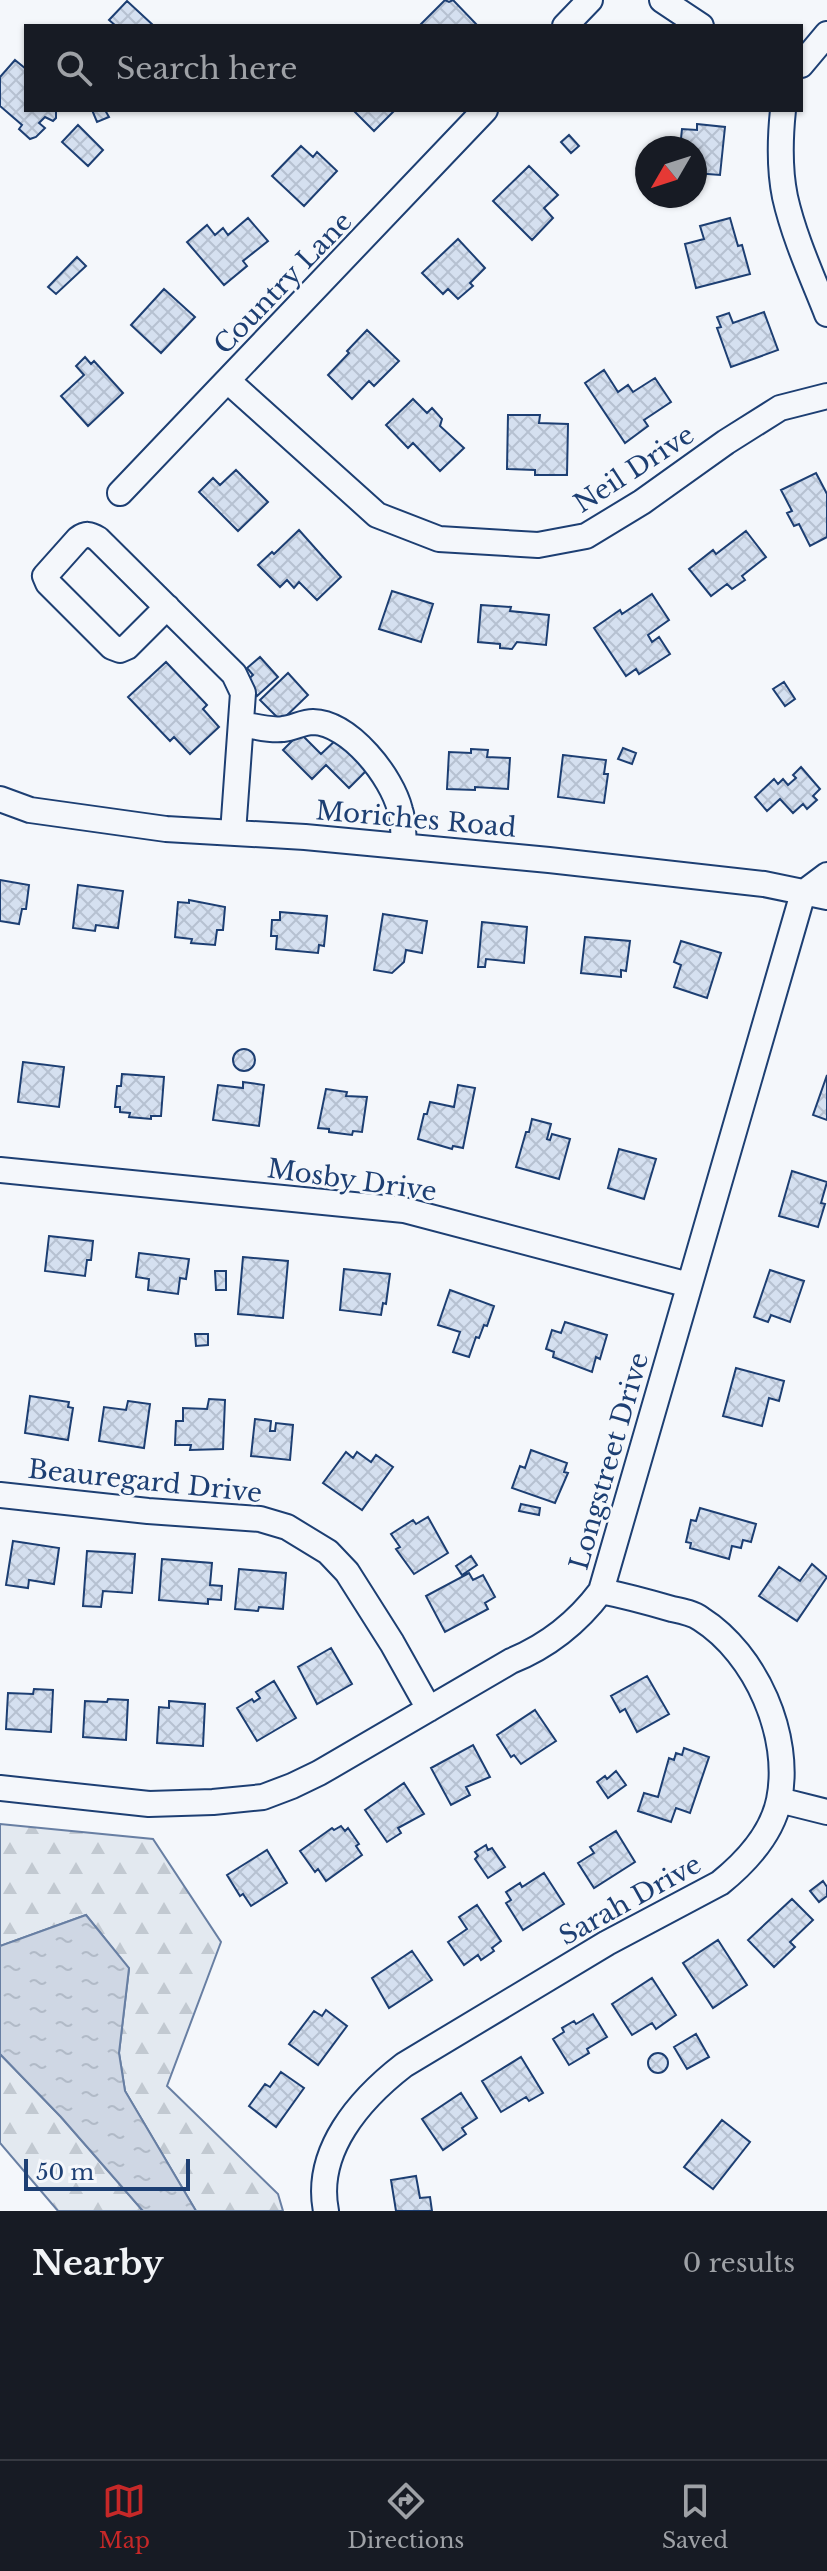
<!DOCTYPE html>
<style>
body{margin:0;font-family:"Libre Baskerville",serif;background:#242831;color:#f1f3f6}
.compass{position:absolute;left:635px;top:136px;width:72px;height:72px;border-radius:50%;background:#171b24;box-shadow:0 2px 6px #0004;rotate:231deg}
.scale{position:absolute;left:24px;bottom:20px;width:166px;box-sizing:border-box;padding-left:8px;border:4px solid #1d3f73;border-top:0;font-size:22px;line-height:28px;white-space:nowrap;color:#1d3f73;-webkit-text-stroke:6px #f4f7fb;paint-order:stroke}
.list{margin:0;padding:0;list-style:none}
h2{display:flex;justify-content:space-between;align-items:center;height:104px;margin:0;padding:0 32px;font-size:34px}
h2 small{font-size:26px;font-weight:400;color:#9ea1a6}
.icon{flex:none;width:44px;height:44px;fill:none;stroke:currentColor;stroke-width:2;stroke-linecap:round;stroke-linejoin:round}
.map{position:relative;flex:none;width:827px;height:2211px;overflow:hidden}
.search{position:absolute;background:#171b24;box-shadow:0 2px 6px #0004;left:24px;right:24px;top:24px;height:88px;display:flex;align-items:center;gap:20px;box-sizing:border-box;padding:0 28px;border-radius:0px;color:#9ea1a6;font-size:30px}
.sheet{height:248px;background:#171b24}
nav{display:flex;justify-content:space-around;align-items:center;box-sizing:border-box;height:112px;border-top:2px solid #363941;background:#171b24;font-size:22px;color:#9ea1a6}
nav a{display:grid;justify-items:center;gap:4px}
nav .on{color:#c62828}
.map>svg:first-child{display:block}
</style>
<div class="map">
<svg width="827" height="2211" viewBox="0 0 827 2211">
<defs>
<pattern id="forest-firs" width="22" height="20" patternUnits="userSpaceOnUse" patternTransform="scale(2)"><rect width="22" height="20" fill="#e3e9f0"/><path d="M5 1l3.5 6h-7zM16 11l3.5 6h-7z" fill="#c2c9d1"/></pattern>
<pattern id="water-ripples" width="26" height="14" patternUnits="userSpaceOnUse" patternTransform="scale(2)"><rect width="26" height="14" fill="#cfd7e4"/><path d="M2 4q2-2 4 0t4 0M15 11q2-2 4 0t4 0" fill="none" stroke="#b1bac7"/></pattern>
<pattern id="building-cross-hatch" width="8" height="8" patternUnits="userSpaceOnUse" patternTransform="scale(2)"><rect width="8" height="8" fill="#d5e0f0"/><path d="M0 0l8 8M0 8l8-8" fill="none" stroke="#b6c1d1"/></pattern>
</defs>
<rect width="100%" height="100%" fill="#f4f7fb"/>
<!-- forest -->
<path fill="url(#forest-firs)" stroke="#687fa3" stroke-width="2" d="M0 1824 153 1839 221 1942 167 2086 278 2194 283 2211H196L125 2091 119 2053 129 1969 86 1915 0 1946Z
M0 2054 61 2117 143 2211H58L0 2143Z"/>
<!-- water -->
<path fill="url(#water-ripples)" stroke="#687fa3" stroke-width="2" d="M86 1915 129 1968 119 2053 125 2091 196 2211H143L61 2117 0 2054V1946Z"/>
<!-- building -->
<path fill="url(#building-cross-hatch)" stroke="#1d3f73" stroke-width="2" d="M445 0 449 2 453 0 478 26H419Z
M127 1 154 26H116L109 20Z
M15 60 26 69V110H56V118L53 121 45 117 39 123 45 128 36 137 30 139 19 129 22 125 0 106V77Z
M92 110H105L109 117 97 122Z
M353 110H395L374 131Z
M697 124 725 127 720 175 695 173V148H680L682 129 697 130Z
M78 125 103 150 88 166 62 142Z
M569 135 579 146 571 153 561 142Z
M301 146 313 157 317 152 337 171 304 206 272 176Z
M529 166 558 195 544 208 553 218 532 240 493 201Z
M248 218 268 241 243 261 247 266 224 285 187 242 207 225 215 235 223 228 228 235Z
M730 218 738 246 742 245 750 274 696 288 685 244 704 239 700 226Z
M458 239 485 268 470 283 473 286 458 299 448 289 443 294 422 273Z
M77 257 86 266 56 294 48 287Z
M164 289 195 317 161 353 131 325Z
M764 312 778 350 731 367 717 328 721 327 717 317 729 313 733 323Z
M367 330 399 361 374 386 369 381 352 399 328 375 349 353 347 351Z
M85 357 91 364 94 361 123 393 88 426 61 396 84 375 76 366Z
M604 370 618 392 628 385 633 392 655 378 671 402 644 420 648 426 625 443 585 383Z
M413 399 427 413 432 408 442 419 440 426 464 448 440 471 413 443 408 448 386 425Z
M508 415H540L539 423 568 424 567 475H535V470L507 469Z
M236 470 268 502 238 531 199 492 213 478 220 485Z
M816 473 827 494V537L810 546 799 524 794 526 787 513 792 511 781 490Z
M299 530 341 577 317 600 299 582 294 588 287 580 280 587 258 565 272 552 274 554Z
M746 531 766 557 742 576 745 580 732 589 727 584 711 596 689 569 713 550 716 554Z
M392 591 433 604 421 642 379 629Z
M652 594 669 620 648 635 652 642 659 637 670 654 639 674 636 669 626 676 594 628 620 610 622 614Z
M481 605 511 607 510 611 549 615 546 645 517 642 512 649 500 648V644L478 642Z
M260 657 278 677 257 696 245 682 253 675 247 668Z
M166 662 207 705 203 709 219 727 190 754 174 737 170 741 128 697Z
M288 673 308 695 281 721 260 700Z
M784 682 795 699 785 706 773 689Z
M300 733 321 754 338 738 368 769 349 788 326 765 312 779 283 750Z
M623 748 636 753 632 764 618 759Z
M471 749 488 750 487 757 510 758 508 789 475 787V790L447 789 449 752 471 753Z
M563 755 606 760 604 774H608L604 803 558 797Z
M801 767 820 789 813 796 817 800 807 809 803 804 793 813 780 799 767 811 755 797 774 779 778 784 783 779 788 785 796 778 793 775Z
M0 880 29 885 26 909H22L19 924 0 921Z
M78 885 123 891 118 928 96 925 95 931 73 928Z
M189 900 225 907 223 930H217L215 945 191 943 192 939 175 937 178 902 189 903Z
M280 912 327 916 324 946 319 945 318 953 276 949 277 936H271L272 920H280Z
M383 914 427 921 422 953 406 950 404 962 392 973 374 970Z
M482 922 527 927 524 963 486 959 485 967H478Z
M585 937 630 941 626 971 621 970V977L581 973Z
M681 941 721 953 707 998 674 987 681 965 674 962Z
M233 1060a11 11 0 1 1 22 0a11 11 0 1 1-22 0Z
M23 1062 64 1067 59 1107 18 1102Z
M122 1074 164 1077 161 1116H151V1119L129 1117 130 1113 120 1112V1107H115L117 1086H121Z
M827 1075V1120L813 1115Z
M243 1082 264 1085 259 1126 213 1120 218 1085 243 1088Z
M458 1085 475 1088 463 1148 453 1146 452 1149 418 1139 424 1114H427L430 1102 454 1107Z
M326 1089 347 1092 346 1096 367 1097 362 1132 353 1131 352 1135 329 1132V1129L318 1128Z
M532 1119 551 1124 547 1139 550 1140 552 1134 570 1139 559 1179 516 1167 526 1132H529Z
M619 1149 656 1159 644 1199 608 1188Z
M792 1171 827 1182 821 1203 825 1204 818 1227 779 1216Z
M49 1236 93 1241 91 1260H87L85 1276 45 1271Z
M139 1253 189 1259 186 1279 180 1278 178 1294 148 1290 149 1279 136 1277Z
M243 1257 288 1261 283 1318 238 1314Z
M344 1269 390 1274 386 1304 383 1303 381 1315 340 1310Z
M770 1270 804 1281 790 1322 771 1315 768 1322 754 1317Z
M215 1271H226V1290H216Z
M450 1290 494 1306 487 1326 484 1325 479 1338 476 1337 469 1357 453 1352 460 1332 438 1325Z
M565 1322 607 1335 600 1359 596 1357 592 1372 553 1357 554 1352 546 1349 552 1330 561 1333Z
M195 1334H208V1345L196 1346Z
M736 1368 784 1381 779 1401 769 1398 762 1426 723 1416Z
M30 1396 69 1402 68 1407 73 1408 68 1440 25 1433Z
M209 1399 225 1400 223 1449 190 1450 191 1445H175L176 1421H183V1408L207 1409Z
M128 1401 150 1404 144 1448 99 1441 104 1407 126 1410Z
M255 1419 271 1421 270 1431H275L276 1423 293 1425 290 1460 251 1456Z
M531 1450 567 1463 564 1472 568 1473 555 1503 512 1488 520 1466 525 1468Z
M346 1452 353 1458 357 1452 371 1462 376 1455 393 1467 362 1510 323 1483Z
M521 1504 540 1508 539 1515 519 1511Z
M700 1508 756 1524 751 1542 743 1540 741 1548 732 1546 729 1559 690 1548 691 1543 686 1542 691 1520 696 1521Z
M428 1517 448 1553 414 1574 396 1549 400 1547 391 1534 413 1520 416 1524Z
M13 1541 59 1548 54 1584 29 1580 28 1588 6 1585Z
M87 1551 135 1554 132 1593 103 1591 101 1607 83 1606Z
M471 1556 477 1565 462 1575 456 1566Z
M162 1559 212 1563 210 1585 222 1586 221 1600 208 1599V1604L159 1600Z
M812 1564 827 1577 797 1621 759 1596 779 1567 800 1581Z
M239 1569 286 1573 283 1609 259 1607 258 1611 235 1609Z
M469 1573 473 1580 483 1575 495 1597 485 1603 488 1609 445 1632 426 1596Z
M331 1648 352 1684 317 1704 298 1667Z
M647 1676 669 1714 637 1732 625 1709 620 1712 611 1696Z
M274 1681 296 1718 257 1741 237 1708 252 1699 254 1702 260 1698 256 1692Z
M34 1689 53 1690 51 1732 6 1729 8 1693 33 1694Z
M108 1699 128 1700 126 1740 83 1737 85 1701 107 1702Z
M169 1701 205 1704 203 1746 157 1743 159 1707 169 1708Z
M535 1710 556 1741 521 1764 514 1755 511 1757 497 1735Z
M473 1745 490 1777 466 1787 470 1795 451 1805 431 1768Z
M684 1748 709 1757 690 1813 676 1808 671 1822 638 1811 644 1793 658 1797 669 1758 674 1760 676 1753 682 1755Z
M616 1771 626 1785 608 1798 597 1782 605 1776 607 1779Z
M404 1783 424 1814 398 1828 401 1833 387 1842 365 1810Z
M341 1826 345 1831 348 1828 359 1844 356 1846 362 1855 326 1881 318 1869 315 1872 300 1851 332 1828 334 1830Z
M616 1831 635 1862 594 1888 578 1863 594 1853 590 1847Z
M486 1845 488 1850 492 1848 505 1867 488 1878 475 1859 478 1856 475 1852Z
M267 1850 287 1883 251 1906 243 1894 240 1896 227 1875Z
M544 1873 564 1904 523 1930 506 1903 511 1900 506 1892 520 1883 522 1887Z
M823 1881 827 1887V1896L819 1902 810 1891Z
M792 1899 813 1920 790 1942 795 1947 774 1967 748 1940Z
M477 1905 501 1941 492 1948 494 1951 481 1960 478 1955 464 1965 448 1942 467 1929 459 1917Z
M718 1940 747 1985 713 2008 683 1963Z
M412 1951 432 1980 389 2008 372 1978Z
M652 1978 676 2015 656 2029 652 2023 632 2035 612 2004Z
M326 2010 347 2026 318 2065 289 2044 314 2011 322 2016Z
M593 2014 607 2037 587 2049 589 2053 569 2065 553 2039 564 2032 562 2028 574 2021 576 2024Z
M696 2034 709 2057 687 2069 674 2047Z
M648 2063a10 10 0 1 1 20 0a10 10 0 1 1-20 0Z
M521 2057 543 2093 529 2101 526 2097 501 2112 482 2081Z
M281 2072 304 2088 276 2127 249 2106 265 2084 270 2087Z
M461 2093 477 2118 462 2128 466 2134 443 2150 422 2119Z
M722 2120 750 2142 713 2189 684 2167Z
M416 2176 420 2198 430 2197 432 2211H396L391 2180Z"/>
<g fill="none" stroke-linecap="round" stroke-linejoin="round">
<!-- minor casing -->
<g stroke="#1d3f73" stroke-width="28">
<path id="minor" d="M662 0 701 26
M565 26 590 0
M801 65 827 34
M783 110C780 139 779 168 785 197 794 237 812 276 827 314
M228 381 377 515 439 539 538 545 586 536 642 502 726 442 780 408 827 396
M120 493 485 110
M167 607 127 647 120 650 112 647 48 583 45 576 78 539C86 533 90 534 98 539L234 674 243 693 233 833
M241 724C254 726 270 731 283 729 293 728 303 722 313 722 350 723 392 777 400 810 404 821 403 835 404 846
M0 799 30 810 166 829 305 837 549 860 764 884 827 897
M0 1170 404 1210 689 1285
M0 1495 148 1511 260 1519 287 1527 328 1552 347 1572 392 1643 429 1709
M0 1788 149 1804 213 1802 263 1797 292 1786 319 1773 511 1661C548 1646 577 1623 601 1591L803 893 827 875
M779 1800 827 1812
M326 2211C314 2151 360 2099 404 2065L607 1943 720 1883C746 1862 772 1834 779 1800 792 1736 756 1654 701 1619 693 1613 682 1611 672 1609 648 1602 626 1596 601 1591"/>
</g>
<!-- minor -->
<use href="#minor" stroke="#f4f7fb" stroke-width="24"/>
</g>
<g text-anchor="middle" stroke-width="6" stroke-linejoin="round" paint-order="stroke">
<!-- street labels -->
<g font-size="26" fill="#1d3f73" stroke="#f4f7fb">
<text transform="translate(283 283) rotate(-46)" y="9">Country Lane</text>
<text transform="translate(634 469) rotate(-33)" y="9">Neil Drive</text>
<text transform="translate(416 819) rotate(5)" y="9">Moriches Road</text>
<text transform="translate(352 1180) rotate(8)" y="9">Mosby Drive</text>
<text transform="translate(609 1461) rotate(-74)" y="9">Longstreet Drive</text>
<text transform="translate(145 1481) rotate(6)" y="9">Beauregard Drive</text>
<text transform="translate(630 1900) rotate(-29)" y="9">Sarah Drive</text>
</g>
</g>
</svg>
<svg class="compass" viewBox="-18 -18 36 36"><path d="M0-13l5 13h-10z" fill="#e53935"/><path d="M0 13l5-13h-10z" fill="#9ea1a6"/></svg>
<div class="scale">50 m</div>
<div class="search"><svg class="icon" aria-label="search" viewBox="0 0 24 24"><circle cx="10" cy="10" r="6"/><path d="M15 15l6 6"/></svg>Search here</div>
</div>
<section class="sheet">
<h2>Nearby<small>0 results</small></h2>
<ul class="list">
</ul>
</section>
<nav>
<a class="on"><svg class="icon" aria-label="map" viewBox="0 0 24 24"><path d="M3 6l6-2 6 2 6-2v14l-6 2-6-2-6 2zM9 4v14M15 6v14"/></svg>Map</a>
<a><svg class="icon" aria-label="directions" viewBox="0 0 24 24"><path d="M12 3l9 9-9 9-9-9zM9 14v-3h6M13 9l2 2-2 2"/></svg>Directions</a>
<a><svg class="icon" aria-label="saved" viewBox="0 0 24 24"><path d="M7 4h10v16l-5-4-5 4z"/></svg>Saved</a>
</nav>
